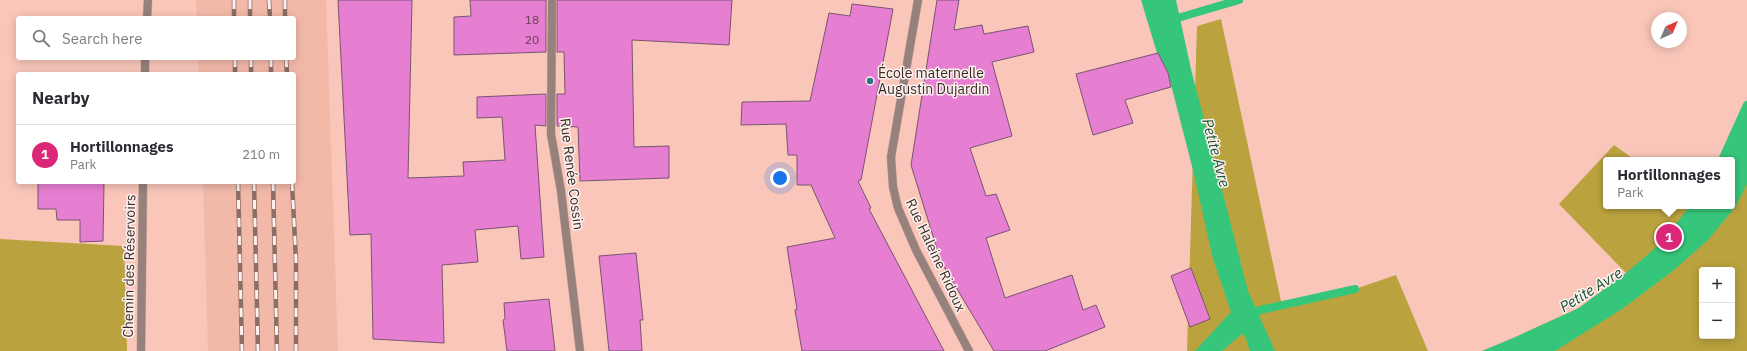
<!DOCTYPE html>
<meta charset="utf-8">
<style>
body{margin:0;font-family:"IBM Plex Sans",sans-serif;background:#f2f2f3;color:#2b2b33}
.controls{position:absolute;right:12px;bottom:12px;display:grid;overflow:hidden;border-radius:4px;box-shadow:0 2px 10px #0003}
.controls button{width:36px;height:36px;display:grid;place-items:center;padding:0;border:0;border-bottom:1px solid #e1e1e2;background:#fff;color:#2b2b33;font:20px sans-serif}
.compass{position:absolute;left:1651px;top:12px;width:36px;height:36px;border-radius:50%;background:#fff;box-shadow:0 2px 10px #0003;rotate:44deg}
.you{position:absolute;left:780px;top:178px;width:14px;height:14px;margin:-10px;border:3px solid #fff;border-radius:50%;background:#1a73e8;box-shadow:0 0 0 6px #1a73e833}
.badge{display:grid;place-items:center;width:26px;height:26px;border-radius:50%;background:#db2777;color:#fff;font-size:13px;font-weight:700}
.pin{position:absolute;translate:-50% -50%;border:2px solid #fff;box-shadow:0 1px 4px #0006}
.popup{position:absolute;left:1603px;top:157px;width:132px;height:52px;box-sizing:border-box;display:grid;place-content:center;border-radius:4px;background:#fff;filter:drop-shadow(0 1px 3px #0005);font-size:13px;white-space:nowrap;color:#7c7c81}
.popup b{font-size:15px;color:#2b2b33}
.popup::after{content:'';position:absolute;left:50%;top:100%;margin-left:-8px;border:8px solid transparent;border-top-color:#fff}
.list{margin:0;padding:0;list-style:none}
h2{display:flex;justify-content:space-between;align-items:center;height:52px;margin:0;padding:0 16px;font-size:17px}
h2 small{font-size:13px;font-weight:400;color:#7c7c81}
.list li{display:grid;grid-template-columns:26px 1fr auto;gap:12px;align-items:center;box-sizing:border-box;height:60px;padding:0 16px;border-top:1px solid #e1e1e2}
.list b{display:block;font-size:15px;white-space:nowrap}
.list p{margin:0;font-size:13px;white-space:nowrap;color:#7c7c81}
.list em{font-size:13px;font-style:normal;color:#7c7c81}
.icon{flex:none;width:22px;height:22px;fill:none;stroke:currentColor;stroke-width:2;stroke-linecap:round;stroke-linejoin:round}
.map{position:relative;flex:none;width:1747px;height:351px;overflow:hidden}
.search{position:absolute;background:#fff;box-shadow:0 2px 10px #0003;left:16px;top:16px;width:280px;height:44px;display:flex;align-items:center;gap:10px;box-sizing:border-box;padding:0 14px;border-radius:4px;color:#7c7c81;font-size:15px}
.panel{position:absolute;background:#fff;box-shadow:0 2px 10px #0003;left:16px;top:72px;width:280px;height:112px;border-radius:4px}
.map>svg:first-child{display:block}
</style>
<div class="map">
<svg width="1747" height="351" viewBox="0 0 1747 351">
<rect width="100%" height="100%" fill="#f9c6b9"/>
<!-- built -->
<path fill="#f2b9a9" d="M196 0H326L338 351H208L203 182H294V74H199L198 58H294V18H197Z"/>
<!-- green -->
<path fill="#baa23f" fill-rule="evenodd" d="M1221 19 1282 306 1355 289 1396 275 1428 351H1187L1197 26Z
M1747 108V351H1482L1511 339 1579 308 1626 273 1559 204 1614 145 1635 160H1606V206H1732V160H1721ZM1702 270H1732V336H1702Z
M0 239 124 246 127 351H0Z"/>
<!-- water -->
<path fill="#36c67b" d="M1141 0H1176L1191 69 1248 291 1275 351H1250L1245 336 1242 334 1222 351H1195L1231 312 1213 259 1193 170 1168 73 1157 53Z
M1747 108V184L1736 206 1708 240 1674 270 1622 309 1555 351H1482L1511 339 1579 308 1626 273 1660 244 1690 206H1732V160H1721Z"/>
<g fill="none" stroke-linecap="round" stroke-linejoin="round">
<!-- stream -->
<path stroke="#36c67b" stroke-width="8" d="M1171 20 1239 0
M1722 160 1747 105
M1247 313 1355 289"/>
</g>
<!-- building -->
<path fill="#e67ed1" stroke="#785570" d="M338 0H412L408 178 464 176 463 162 505 160 502 117 477 118V97L546 94V126L535 125 544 257 521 259 518 226 475 230 478 262 442 265 444 343 373 339 371 234 350 235Z
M470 0H546V52L454 55V17L471 16Z
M557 0H732L729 45 632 40 634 147 669 146V178L580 181 578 127 557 126V94H565L564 52H557Z
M937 0H959L954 30 982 25 984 34 1028 26 1034 52 992 62 1012 136 970 148 986 196 996 194 1010 230 986 238 1005 298 1072 275 1083 310 1096 305 1105 327 1045 351H994L941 262 911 165Z
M852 4 893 9 861 180 858 181 871 208 869 209 944 351H802L795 310 797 309 787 247 835 238 811 185H797V155H788L786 124 741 125 742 102 810 101 829 13 850 16Z
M1158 53 1168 73 1171 87 1125 100 1133 123 1093 135 1076 74Z
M38 182H104L103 241 80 242V220H57L56 209H38Z
M636 253 643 320H640L642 351H609L599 256Z
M1191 268 1210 319 1190 327 1171 276Z
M549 299 555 351H507L503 320 505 319 504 303Z"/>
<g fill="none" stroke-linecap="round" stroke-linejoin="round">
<!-- minor casing -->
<g stroke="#d3a79b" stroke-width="9">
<path id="minor" d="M552 0 551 134 561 191 580 351
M918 0 891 157 893 187 898 208 916 250 969 351
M147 18 148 0
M145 74V58
M141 351 143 182"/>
</g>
<!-- minor -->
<use href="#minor" stroke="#96817c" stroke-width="8"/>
<!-- rail casing -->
<g stroke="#8d6d64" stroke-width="4.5">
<path id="rail" d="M234 0V18
M250 0V18
M269 0 270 18
M285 0V18
M235 58V74
M251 58V74
M271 58V74
M286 58 287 74
M238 182 242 351
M254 182 258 351
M273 182 277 351
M292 182 296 260V351"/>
</g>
<!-- rail -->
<use href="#rail" stroke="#fcf2ef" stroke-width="3" stroke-dasharray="9" stroke-linecap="butt"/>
</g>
<!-- markers -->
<circle fill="#307483" stroke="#fcf2ef" stroke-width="1.5" cx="870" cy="81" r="4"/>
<g text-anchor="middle" stroke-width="3" stroke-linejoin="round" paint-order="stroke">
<!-- number labels -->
<g font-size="12" fill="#673f50">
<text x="532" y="24">18</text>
<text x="532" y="44">20</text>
</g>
<!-- poi labels -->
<g font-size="14" fill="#3d2a25" stroke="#fcf2ef" text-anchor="start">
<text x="878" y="78">École maternelle<tspan x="878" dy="16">Augustin Dujardin</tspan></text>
</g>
<!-- street labels -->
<g font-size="14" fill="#3d2a25" stroke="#fcf2ef">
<text transform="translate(572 174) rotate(83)" y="5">Rue Renée Cossin</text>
<text transform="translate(936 255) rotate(65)" y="5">Rue Haleine Ridoux</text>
<text transform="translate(129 266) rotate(-89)" y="5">Chemin des Réservoirs</text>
</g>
<!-- water labels -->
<g font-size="15" font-style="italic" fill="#1b5032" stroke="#fcf2ef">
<text transform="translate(1216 153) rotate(75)" y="5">Petite Avre</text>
<text transform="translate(1591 290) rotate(-32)" y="5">Petite Avre</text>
</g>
</g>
</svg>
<div class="controls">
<button>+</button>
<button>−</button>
</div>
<svg class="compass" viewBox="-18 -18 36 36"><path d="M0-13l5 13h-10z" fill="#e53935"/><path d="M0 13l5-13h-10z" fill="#7c7c81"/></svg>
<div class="you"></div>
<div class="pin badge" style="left:1669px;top:237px">1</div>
<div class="popup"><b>Hortillonnages</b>Park</div>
<div class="search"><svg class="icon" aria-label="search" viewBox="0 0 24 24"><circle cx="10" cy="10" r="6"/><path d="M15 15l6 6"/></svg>Search here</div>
<section class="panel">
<h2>Nearby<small></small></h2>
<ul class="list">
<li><span class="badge">1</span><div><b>Hortillonnages</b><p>Park</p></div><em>210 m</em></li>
</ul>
</section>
</div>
